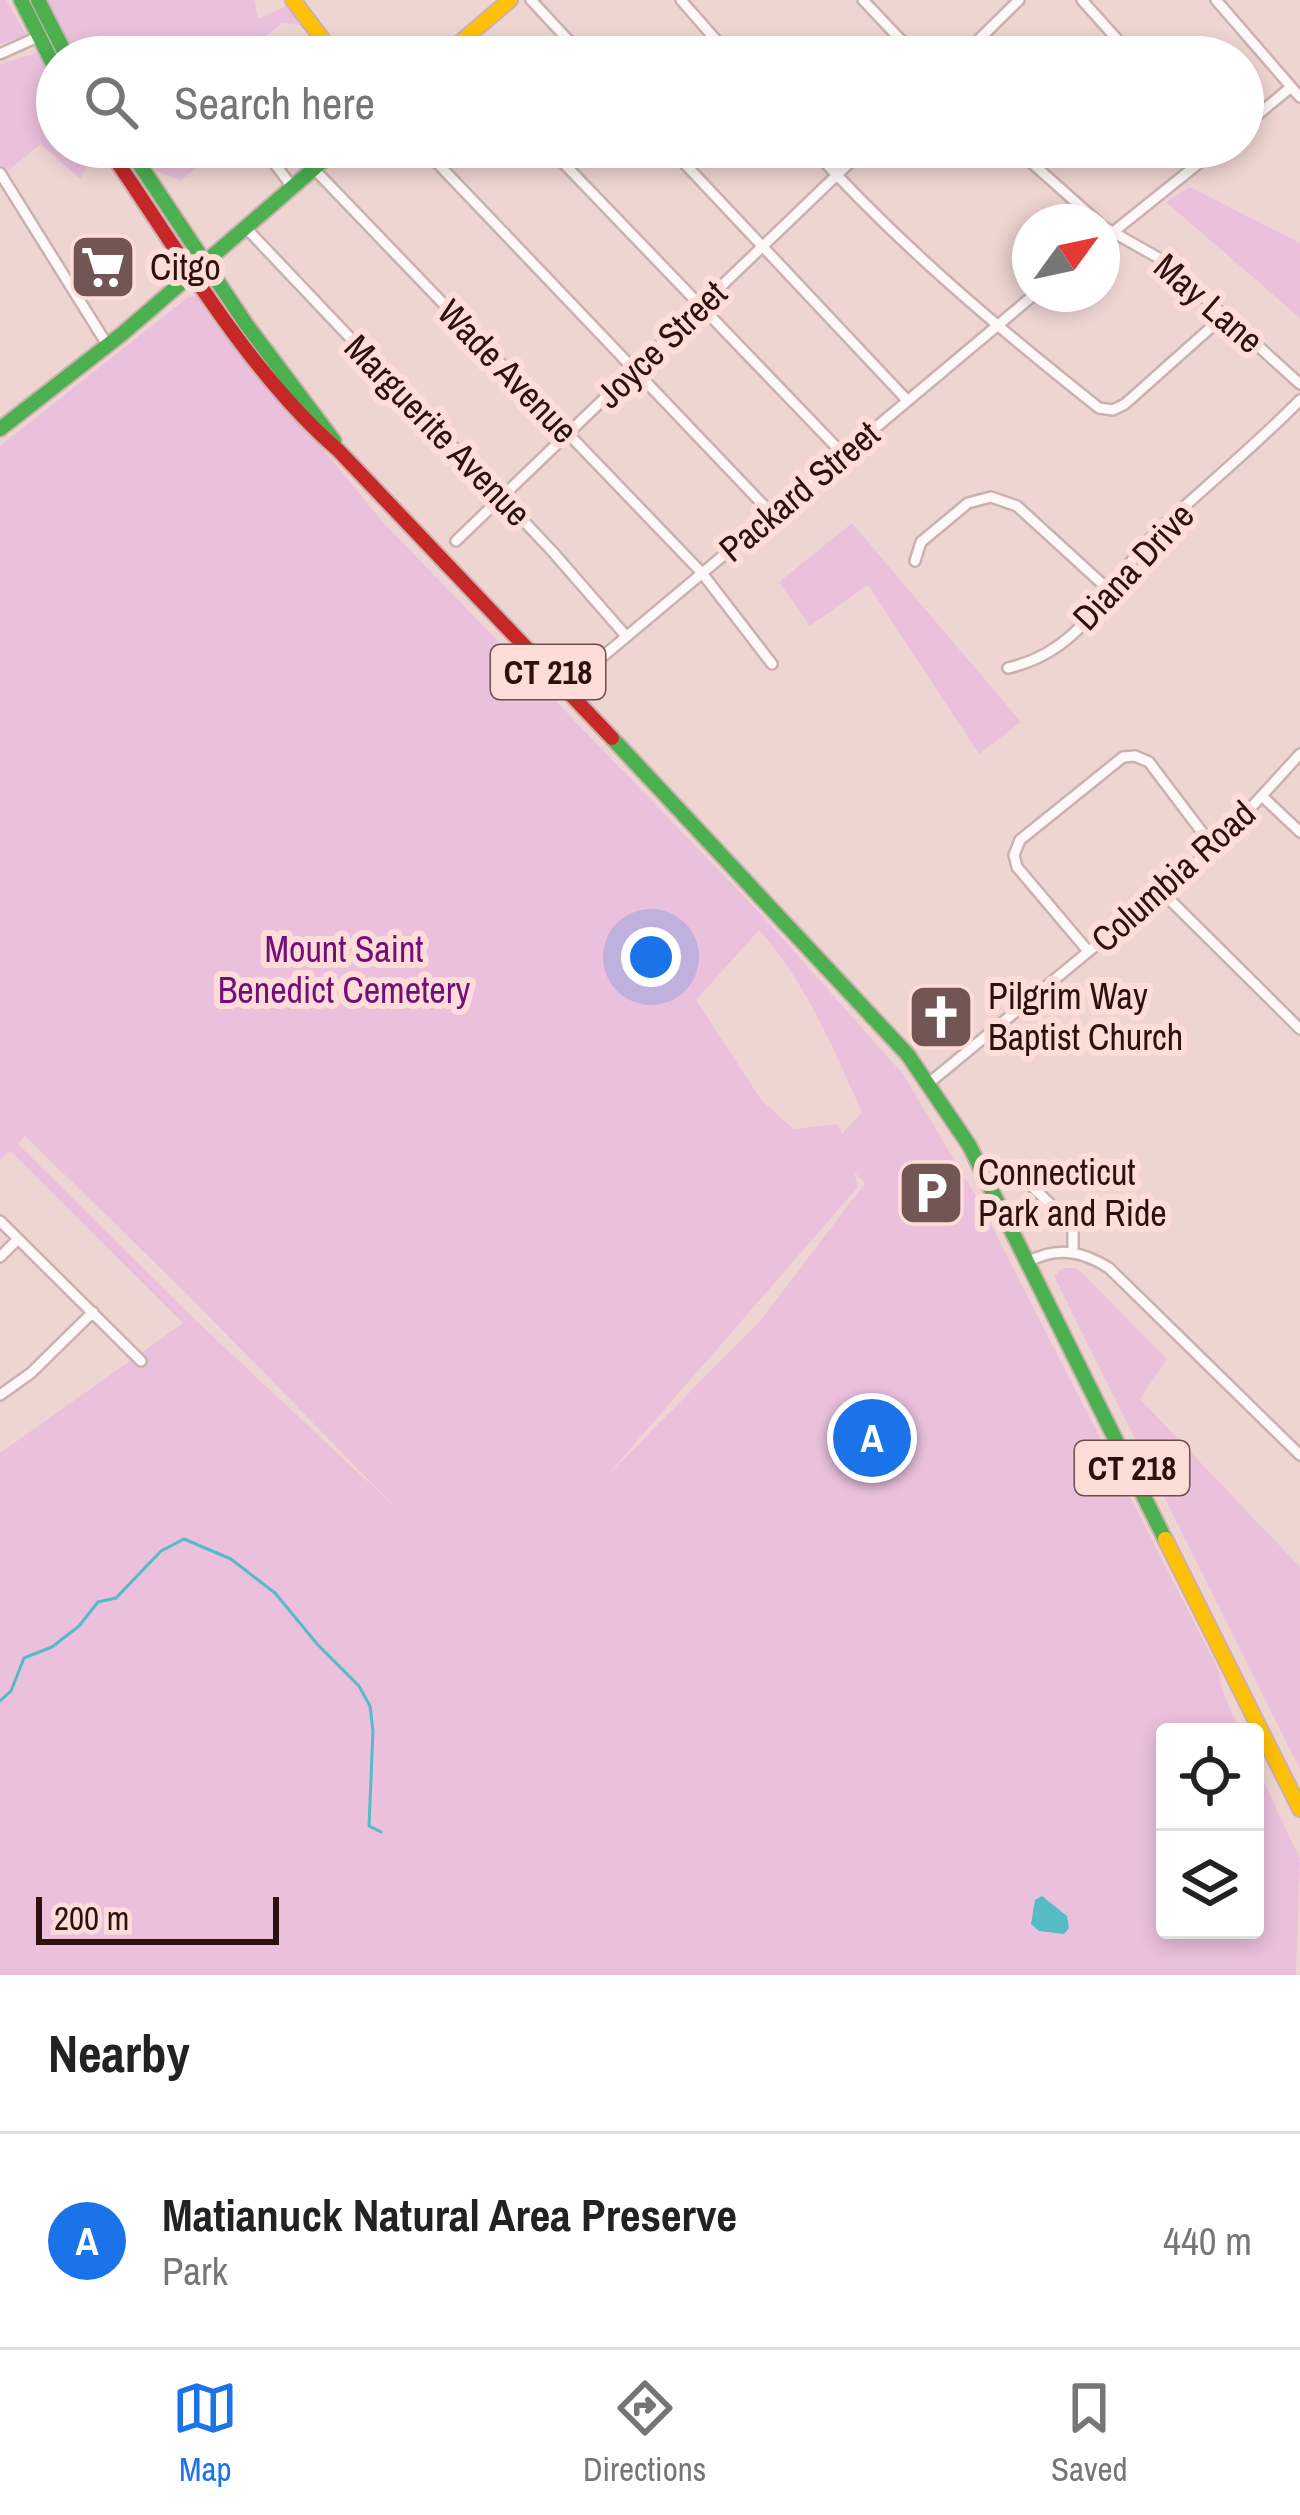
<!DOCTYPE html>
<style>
body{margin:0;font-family:"Archivo Narrow",sans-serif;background:#f6f6f6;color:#222}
.controls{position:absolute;right:36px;bottom:36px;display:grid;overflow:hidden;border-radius:12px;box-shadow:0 6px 18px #0003}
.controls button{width:108px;height:108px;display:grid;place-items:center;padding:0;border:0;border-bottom:3px solid #e0e0e0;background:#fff;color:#222;font:60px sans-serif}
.compass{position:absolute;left:1012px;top:204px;width:108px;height:108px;border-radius:50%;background:#fff;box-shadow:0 6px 18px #0003;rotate:57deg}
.scale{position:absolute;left:36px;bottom:30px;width:243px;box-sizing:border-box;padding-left:12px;border:6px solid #2d110e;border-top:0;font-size:33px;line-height:42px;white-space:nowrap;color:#2d110e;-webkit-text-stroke:9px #feddd9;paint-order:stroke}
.you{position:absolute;left:651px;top:957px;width:42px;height:42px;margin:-30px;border:9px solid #fff;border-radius:50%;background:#1a73e8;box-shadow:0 0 0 18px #1a73e833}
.badge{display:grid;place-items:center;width:78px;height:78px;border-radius:50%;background:#1a73e8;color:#fff;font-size:39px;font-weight:700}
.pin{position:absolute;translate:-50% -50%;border:6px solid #fff;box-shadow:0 3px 12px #0006}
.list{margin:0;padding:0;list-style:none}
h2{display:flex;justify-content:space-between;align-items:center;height:156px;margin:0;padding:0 48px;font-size:51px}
h2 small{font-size:39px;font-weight:400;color:#767676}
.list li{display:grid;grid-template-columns:78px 1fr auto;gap:36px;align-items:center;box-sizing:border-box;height:216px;padding:0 48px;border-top:3px solid #e0e0e0}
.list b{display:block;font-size:45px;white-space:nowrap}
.list p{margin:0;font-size:39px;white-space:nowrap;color:#767676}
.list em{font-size:39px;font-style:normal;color:#767676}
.icon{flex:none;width:66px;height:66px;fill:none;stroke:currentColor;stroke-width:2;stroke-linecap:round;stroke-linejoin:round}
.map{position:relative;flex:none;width:1300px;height:1975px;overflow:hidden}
.search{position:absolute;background:#fff;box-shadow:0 6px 18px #0003;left:36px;right:36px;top:36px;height:132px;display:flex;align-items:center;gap:30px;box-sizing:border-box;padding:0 42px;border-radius:66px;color:#767676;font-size:45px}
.sheet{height:372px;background:#fff}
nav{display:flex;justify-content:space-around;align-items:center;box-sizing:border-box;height:168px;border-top:3px solid #e0e0e0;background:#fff;font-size:33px;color:#767676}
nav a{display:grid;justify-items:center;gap:6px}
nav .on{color:#1a73e8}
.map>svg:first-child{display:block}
</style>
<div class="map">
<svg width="1300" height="1975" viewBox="0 0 1300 1975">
<rect width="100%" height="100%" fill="#efd5d2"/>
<!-- green -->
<path fill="#eac0dd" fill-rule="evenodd" d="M0 0H6L27 35 0 44Z
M45 0H254L258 19 290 4 307 26 282 23 240 57H73Z
M44 51 57 71V147H98L80 179 41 144 4 174 0 168V64Z
M134 147H221L210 164 198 167 181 180 148 168Z
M1190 187 1300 243V318L1166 202Z
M197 296 382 521 759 912 903 1074 980 1203 1218 1669 1223 1693 1241 1732H1165V1930H1255V1763L1300 1859 1296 1975H0V1453L183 1323 10 1151 0 1160V446L188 297ZM759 930C806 982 833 1049 862 1112L842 1134 838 1124 794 1129 762 1101 696 1000ZM25 1136 186 1293 396 1508 188 1313 18 1144ZM854 1172 865 1183 761 1320 605 1478 858 1187Z
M852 523 1021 722 979 754 868 585 810 626 779 582Z
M1063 1268H1077L1167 1359 1140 1399 1300 1567V1769L1054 1276Z"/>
<!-- water -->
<path fill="#55bbc5" d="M1042 1896 1067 1916 1069 1928 1064 1934 1039 1931 1031 1924 1035 1900Z"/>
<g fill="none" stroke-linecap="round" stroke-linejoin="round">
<!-- stream -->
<path stroke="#55bbc5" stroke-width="3" d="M0 1701 11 1691 24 1658 52 1647 79 1626 98 1602 116 1598 161 1551 184 1539 231 1559 275 1593 318 1645 359 1686 370 1706 373 1731 369 1826 381 1832"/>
<!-- street casing -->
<g stroke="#cbb1ae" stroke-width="14">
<path id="street" d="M531 0 584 57
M681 0 731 57
M863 0 917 57
M1082 0 1133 57
M1216 0 1300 97
M0 54 40 36
M961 57 1019 0
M1243 127 1291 87
M262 147 293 188
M422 147 771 513
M548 147 843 454
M669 147 906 399
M811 147C898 244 997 327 1099 408L1113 410 1125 404 1226 314
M1014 147 1098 222
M314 169 702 573 772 664
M0 173 108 346
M1102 226 1164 261 1300 384
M246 228 552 551 626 636
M1102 241 1219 147
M456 541 866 147
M915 561 921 542 968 503 991 497 1017 506 1110 591
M1008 668C1091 649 1107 578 1162 527 1208 484 1256 445 1300 400
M564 689 1035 294
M1262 796 1300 832
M1162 892 1300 1029
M1088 951 1017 867 1014 855 1020 840 1123 757 1135 756 1149 762 1214 848
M929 1083 1214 848 1300 754
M1013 1168 1073 1226V1252
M0 1221 141 1361
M0 1257 18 1239
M1028 1262C1057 1246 1082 1251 1109 1268L1300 1455
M0 1395 31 1373 93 1312"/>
</g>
<!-- fast casing -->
<g stroke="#cbb1ae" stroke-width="18">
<path id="fast" d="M21 0 57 72
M38 0 67 57
M128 147 246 324 334 441
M0 429 122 334 339 147
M612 738 908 1055 969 1145 1165 1539"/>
</g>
<!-- slow casing -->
<g stroke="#cbb1ae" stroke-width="18">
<path id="slow" d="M293 0 336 57
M443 57 510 0
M1165 1539 1300 1809"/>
</g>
<!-- jam casing -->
<g stroke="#cbb1ae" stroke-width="18">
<path id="jam" d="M107 147C175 245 249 374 338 450L612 738"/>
</g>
<!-- street -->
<use href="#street" stroke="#fdf9f8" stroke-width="9"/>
<!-- fast -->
<use href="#fast" stroke="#4caf50" stroke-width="14"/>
<!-- slow -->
<use href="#slow" stroke="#ffc107" stroke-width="14"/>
<!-- jam -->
<use href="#jam" stroke="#c62828" stroke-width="14"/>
</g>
<!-- icons -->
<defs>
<g id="supermarket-square" transform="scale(3.45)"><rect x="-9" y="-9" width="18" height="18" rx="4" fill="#715653" stroke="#feddd9"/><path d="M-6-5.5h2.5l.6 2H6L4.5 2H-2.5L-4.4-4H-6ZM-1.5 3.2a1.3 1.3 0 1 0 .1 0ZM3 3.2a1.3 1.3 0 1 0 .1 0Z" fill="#fff"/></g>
<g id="church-square" transform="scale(3.45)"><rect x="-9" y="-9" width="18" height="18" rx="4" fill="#715653" stroke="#feddd9"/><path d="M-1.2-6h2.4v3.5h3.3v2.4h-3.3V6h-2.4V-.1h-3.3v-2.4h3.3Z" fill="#fff"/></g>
<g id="parking-square" transform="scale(3.45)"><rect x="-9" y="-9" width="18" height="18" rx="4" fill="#715653" stroke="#feddd9"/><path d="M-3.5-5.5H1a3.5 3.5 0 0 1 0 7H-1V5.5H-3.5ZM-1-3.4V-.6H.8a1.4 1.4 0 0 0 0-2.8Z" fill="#fff"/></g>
</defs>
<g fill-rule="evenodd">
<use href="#supermarket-square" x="103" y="267"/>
<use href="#church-square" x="941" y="1017"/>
<use href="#parking-square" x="931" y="1193"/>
</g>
<g text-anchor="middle" stroke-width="12" stroke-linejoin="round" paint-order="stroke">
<!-- shield labels -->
<g fill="#feddd9" stroke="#6c4e4b" stroke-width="3">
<rect x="491" y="645" width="114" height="54" rx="9"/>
<rect x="1075" y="1441" width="114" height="54" rx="9"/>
</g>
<g font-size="33" font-weight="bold" fill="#2d110e">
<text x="548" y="684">CT 218</text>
<text x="1132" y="1480">CT 218</text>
</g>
<!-- poi labels -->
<g font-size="36" fill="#2d110e" stroke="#feddd9" text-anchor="start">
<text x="150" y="280">Citgo</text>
<text x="988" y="1009">Pilgrim Way<tspan x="988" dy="41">Baptist Church</tspan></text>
<text x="978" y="1185">Connecticut<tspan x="978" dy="41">Park and Ride</tspan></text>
</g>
<!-- street labels -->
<g font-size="36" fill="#2d110e" stroke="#feddd9">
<text transform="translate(1209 303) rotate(41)" y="13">May Lane</text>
<text transform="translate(661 344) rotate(-44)" y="13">Joyce Street</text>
<text transform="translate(508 371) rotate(46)" y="13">Wade Avenue</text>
<text transform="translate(438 430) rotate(46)" y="13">Marguerite Avenue</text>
<text transform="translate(799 491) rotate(-40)" y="13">Packard Street</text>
<text transform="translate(1133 566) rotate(-47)" y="13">Diana Drive</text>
<text transform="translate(1173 876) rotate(-42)" y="13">Columbia Road</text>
</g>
<!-- park labels -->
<g font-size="36" fill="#730d78" stroke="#feddd9">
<text x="344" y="962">Mount Saint<tspan x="344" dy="41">Benedict Cemetery</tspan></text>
</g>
</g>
</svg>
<div class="controls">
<button><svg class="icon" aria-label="locate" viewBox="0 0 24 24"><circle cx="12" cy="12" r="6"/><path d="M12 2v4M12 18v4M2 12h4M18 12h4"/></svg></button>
<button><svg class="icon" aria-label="layers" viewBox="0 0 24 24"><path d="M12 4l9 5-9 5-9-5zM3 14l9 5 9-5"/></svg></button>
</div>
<svg class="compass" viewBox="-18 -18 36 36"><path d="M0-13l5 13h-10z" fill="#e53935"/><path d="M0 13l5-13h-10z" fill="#767676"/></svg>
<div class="scale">200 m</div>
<div class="you"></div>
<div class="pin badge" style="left:872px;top:1438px">A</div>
<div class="search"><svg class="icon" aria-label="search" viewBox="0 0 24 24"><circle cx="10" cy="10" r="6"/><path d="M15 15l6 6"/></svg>Search here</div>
</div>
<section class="sheet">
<h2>Nearby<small></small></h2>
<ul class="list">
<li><span class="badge">A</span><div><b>Matianuck Natural Area Preserve</b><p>Park</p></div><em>440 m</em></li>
</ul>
</section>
<nav>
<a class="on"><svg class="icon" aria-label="map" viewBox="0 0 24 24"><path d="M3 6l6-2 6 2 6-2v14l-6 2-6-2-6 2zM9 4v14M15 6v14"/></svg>Map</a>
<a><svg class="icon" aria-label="directions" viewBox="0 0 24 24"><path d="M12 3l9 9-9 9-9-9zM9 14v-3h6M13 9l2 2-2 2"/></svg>Directions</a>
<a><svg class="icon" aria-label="saved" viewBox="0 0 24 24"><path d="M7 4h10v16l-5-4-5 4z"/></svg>Saved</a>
</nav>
